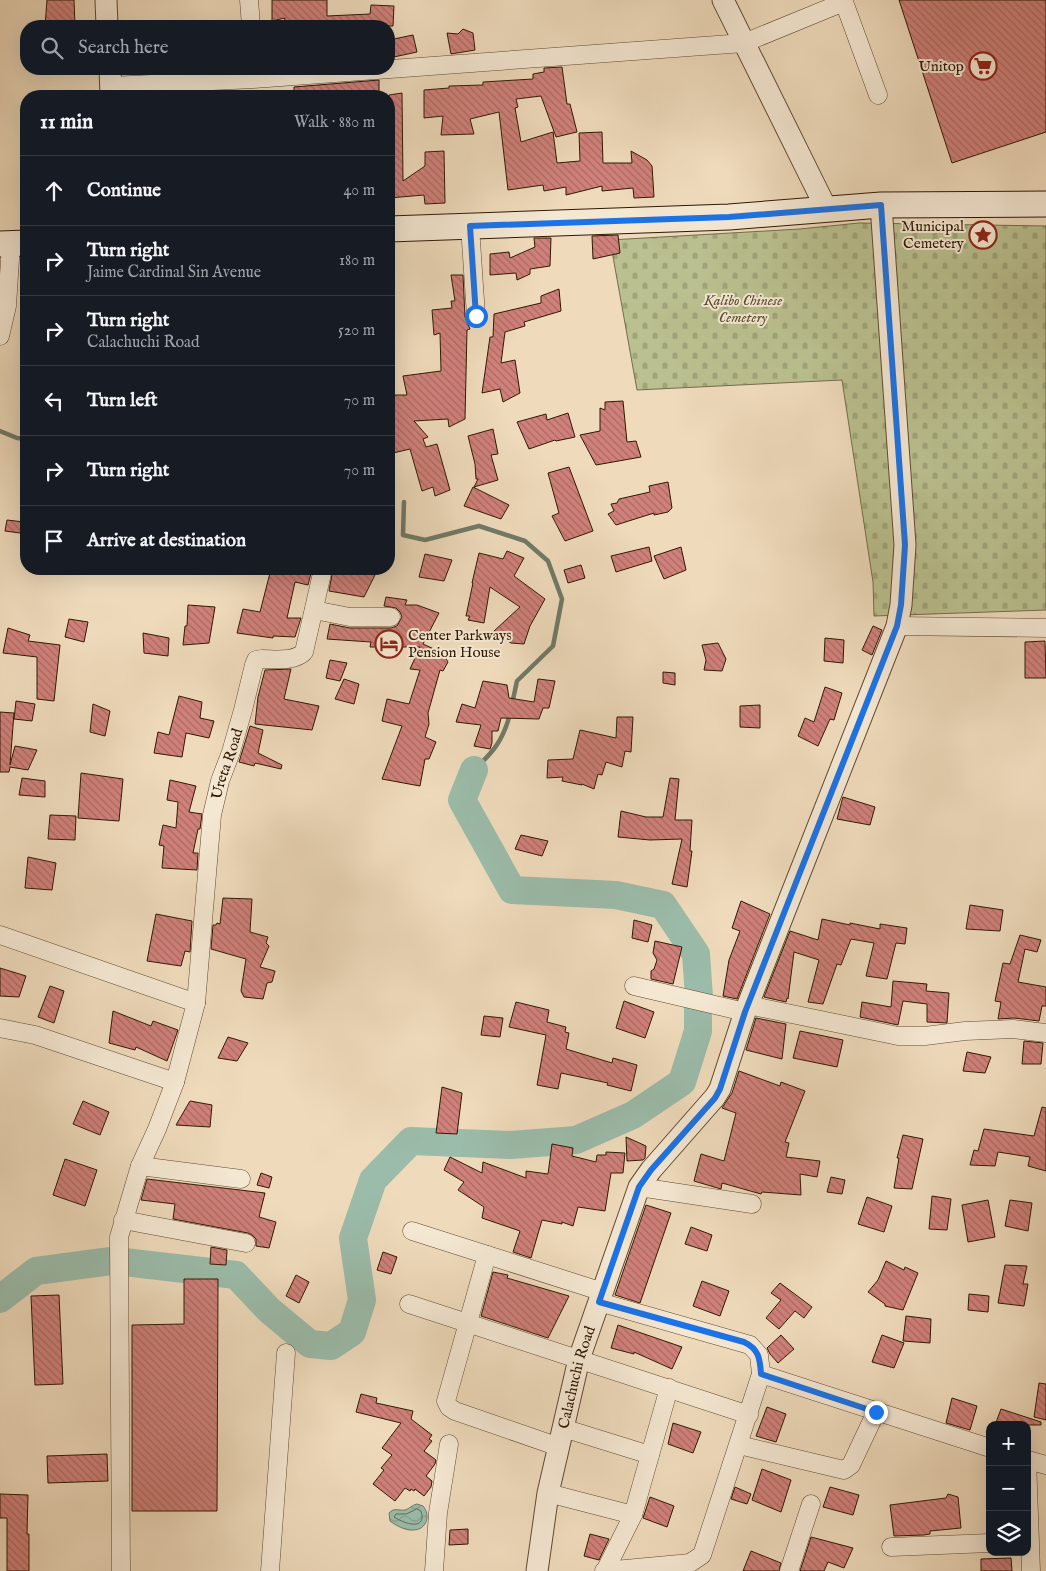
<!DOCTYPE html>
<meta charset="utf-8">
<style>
body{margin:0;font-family:"IM FELL English",serif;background:#242831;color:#f1f3f6}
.controls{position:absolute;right:15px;bottom:15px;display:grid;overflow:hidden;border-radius:10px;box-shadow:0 5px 20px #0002}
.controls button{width:45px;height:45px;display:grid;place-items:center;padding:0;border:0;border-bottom:1px solid #363941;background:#171b24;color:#f1f3f6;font:25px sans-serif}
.stop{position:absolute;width:15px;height:15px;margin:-11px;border:4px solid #1a73e8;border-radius:50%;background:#fff}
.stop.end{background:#1a73e8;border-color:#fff;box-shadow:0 1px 5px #0008}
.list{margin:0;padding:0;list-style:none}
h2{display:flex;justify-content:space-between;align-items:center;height:65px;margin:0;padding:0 20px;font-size:21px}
h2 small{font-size:16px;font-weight:400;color:#9ea1a6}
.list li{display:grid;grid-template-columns:32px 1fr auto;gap:15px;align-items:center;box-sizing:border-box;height:70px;padding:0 20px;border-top:1px solid #363941}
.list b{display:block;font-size:19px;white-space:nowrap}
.list p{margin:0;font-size:16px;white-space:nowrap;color:#9ea1a6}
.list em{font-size:16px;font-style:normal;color:#9ea1a6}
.icon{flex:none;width:28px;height:28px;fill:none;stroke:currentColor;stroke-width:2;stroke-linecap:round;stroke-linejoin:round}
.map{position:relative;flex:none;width:1046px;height:1571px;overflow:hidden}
.search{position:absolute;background:#171b24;box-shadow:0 5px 20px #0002;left:20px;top:20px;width:375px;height:55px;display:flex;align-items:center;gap:12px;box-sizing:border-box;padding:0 18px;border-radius:20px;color:#9ea1a6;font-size:19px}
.panel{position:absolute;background:#171b24;box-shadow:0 5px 20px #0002;left:20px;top:90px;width:375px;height:485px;border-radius:20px}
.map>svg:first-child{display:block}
</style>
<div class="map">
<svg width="1046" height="1571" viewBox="0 0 1046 1571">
<defs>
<pattern id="cemetery-stones" width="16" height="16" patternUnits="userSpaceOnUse" patternTransform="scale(1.25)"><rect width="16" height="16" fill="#bac08f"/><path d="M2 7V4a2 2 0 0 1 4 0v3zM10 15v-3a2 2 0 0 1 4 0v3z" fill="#a0a47a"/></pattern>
<pattern id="water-waves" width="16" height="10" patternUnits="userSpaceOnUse" patternTransform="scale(1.25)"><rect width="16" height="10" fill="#9bbcaa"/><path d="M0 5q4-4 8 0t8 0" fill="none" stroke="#86a191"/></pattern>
<pattern id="building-back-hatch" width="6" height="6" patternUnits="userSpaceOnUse" patternTransform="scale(1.25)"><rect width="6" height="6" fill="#d1817b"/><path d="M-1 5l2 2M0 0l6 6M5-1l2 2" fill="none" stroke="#aa6963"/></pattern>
</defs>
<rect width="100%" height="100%" fill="#efdbbc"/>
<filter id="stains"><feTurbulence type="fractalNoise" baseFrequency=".004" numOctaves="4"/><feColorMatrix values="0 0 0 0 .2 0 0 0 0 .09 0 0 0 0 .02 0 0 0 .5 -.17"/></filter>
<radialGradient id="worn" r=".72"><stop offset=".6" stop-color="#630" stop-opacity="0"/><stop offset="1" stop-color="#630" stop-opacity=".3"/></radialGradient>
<!-- cemetery -->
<path fill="url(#cemetery-stones)" stroke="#756c49" d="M859 223 1046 226V610L874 616 873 582 842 380 637 390 610 240 800 229Z"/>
<!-- water -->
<path fill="url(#water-waves)" stroke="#707a67" d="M417 1504 423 1506C431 1515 427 1530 413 1530 406 1531 395 1525 390 1521L389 1513C395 1507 397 1511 405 1510 409 1509 412 1505 417 1504Z"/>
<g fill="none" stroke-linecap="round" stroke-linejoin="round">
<!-- shore -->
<path stroke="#666a56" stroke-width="1" d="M417 1509 421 1511C427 1532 403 1523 394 1517L396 1514H406Z"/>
<!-- stream -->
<path stroke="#707a67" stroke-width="4.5" d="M0 431 17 438 26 439
M404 502 403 535 425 540 479 526 525 541 548 561 562 599 553 646 517 681 512 704
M474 770C493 752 503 741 510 714"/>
<!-- river -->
<path stroke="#9bbcaa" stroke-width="28" d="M474 770 462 800 512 890 616 895 663 905 696 954 699 997
M124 1262 236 1275 269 1310 310 1344 331 1346 352 1332 362 1300 353 1238 373 1180 411 1141 511 1145 576 1140 633 1115 682 1082 698 1031V1005
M0 1299 36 1271 111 1261"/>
</g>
<!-- building -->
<path fill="url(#building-back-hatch)" stroke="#301803" d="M47 0H74L75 26H45Z
M272 0H327V16L370 14 371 5 394 6 393 26H284L285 18 272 21Z
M899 0H1046V132L952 163Z
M463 29 473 33 475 50 451 54 447 33 458 34Z
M413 35 417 52 389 58V40Z
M562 67 567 104H570L577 132 556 137 541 96 516 99 518 107 515 108 521 142 553 132 557 163 580 161 579 133 602 132 603 163H632L631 151 647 160 652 166 654 197 634 198 633 188 602 191V186L566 195V187L544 191 543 185 508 190 499 112 470 119 474 134 441 135 443 116 424 118V90L449 88V86L483 85V82L533 79V74L544 72V68Z
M379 80V96H294V87Z
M402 93 403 181 425 166V152L444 151 445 203 425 204 424 195 389 198V95Z
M618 235 620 253 593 259 592 236Z
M534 238H551L550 266 530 269V274L517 280 516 273 490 275V254L509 252 510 258 535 247Z
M451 275H463L465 317 470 329 467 330 465 419 449 427 448 419 414 421 428 437 423 439 426 447 437 444 450 490 435 496 433 487 422 491 410 449 389 454V395H407L403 376 441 371 440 333 434 335 432 310 452 308 451 301H455Z
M559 289 561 311 524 322 525 326 505 332 501 363 515 360 520 393 503 402 500 389 482 393 490 337H493L494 314 541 303V296Z
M623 401 627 442 636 441 641 457 596 465 580 435 600 431V408L605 410V402Z
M568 413 575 437 556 441 555 440 529 449 517 422 546 414 547 420Z
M493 429 498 454 491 455 498 480 474 487 478 479H476L475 464 468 436Z
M569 467 593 531 565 541 552 516 559 513 548 473Z
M668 482 672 508 668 512 654 515V513L616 525 608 514 614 511 611 504 617 503 619 499 650 492 649 486Z
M473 487 509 505 501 519 464 506Z
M7 520 24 522 20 533 5 531Z
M649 547 652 561 616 572 611 556Z
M681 547 686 570 664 579 654 556Z
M507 551 524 558 514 576 545 599 530 626 524 644 511 643 493 632 520 607 490 587 484 623 468 620 470 616H466L473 583H472L479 553 503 559Z
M425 554 452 560 444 581 419 577Z
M581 565 585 578 568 583 564 570Z
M271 569H312L308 585 295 582 287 618H301L295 637 273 636V638L237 633 243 609 260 612Z
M333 569H378L364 597 329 591Z
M386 597 407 600 405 605H417L439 613 423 644 447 655 446 659 448 662 443 671 440 670 428 713 429 724 425 737 436 742 429 759H425L420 786 382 779 402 726 382 721 387 699 409 704 420 670 410 669 420 647H370L371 642 327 639 330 624 350 628H391L397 626 402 617 400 612 396 608 384 606Z
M188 605 215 607 209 643 183 645 185 626H187Z
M69 619 88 622 84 642 65 637Z
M873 626 882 630 872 655 862 650Z
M8 628 30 635 28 641 60 645 54 701 37 699V657L3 653Z
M143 633 169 638 168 656 144 653Z
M825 638 844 640 843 663 824 661Z
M1045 641 1046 678H1025V642Z
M718 643 726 659 722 671 704 670 706 660 702 645Z
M330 660 347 663 340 681 326 678Z
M291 669 284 699 319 706 312 730 255 724 258 697 265 670Z
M663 672 675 673V685L663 683Z
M344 679 359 684 354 704 335 699Z
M538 679 555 681 549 708H543L539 719 501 718 498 731H492V743L490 749 474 746 481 725 456 722 462 704 475 708 483 681 507 685 509 698 534 702Z
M825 687 842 693 834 720 830 719 818 746 798 736 805 718 814 722Z
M179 696 202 702 200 718 214 721 209 738 186 733 182 757 154 753 158 732 169 735Z
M16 701 35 704 32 721 14 719Z
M93 704 110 711 105 736 90 732Z
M760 705V728L740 727V706Z
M0 712 14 713 10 765 15 746 37 750 28 770 10 767 9 772H0Z
M617 717H633L631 752 625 751 622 767 606 762 602 775 598 774 594 789 582 784V785L562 781 563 777 547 778 548 760 573 759 580 730 616 738Z
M250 726 263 730 258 753 282 765 281 769 255 763 254 766 239 762Z
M81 773 123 779 119 821 78 818Z
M22 778 45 781V797L19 795Z
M670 778 679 779 675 820H692L690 851H692L687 887 672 884 682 839 650 840 618 837 621 811 646 817H663Z
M170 780 196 786 189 812 202 814 200 829H198L193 853H198L197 870 162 868 164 846 159 845 163 825 176 828 178 802 167 800Z
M843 797 875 807 870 825 837 819Z
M50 815 76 816 75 840 48 839Z
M521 835 548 841 542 856 515 849Z
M28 857 56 863 52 890 25 888Z
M223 898 252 899 250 932 268 937 266 943 269 946 260 967 275 971 272 982 267 983 263 999 244 997 241 991 246 959 211 949 213 925H216L217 923 220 924Z
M741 901 770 914 737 999 723 996 729 960 740 931 732 928Z
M970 905 1003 910 1000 931 966 929Z
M156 914 192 921 190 952 185 951 181 966 147 961Z
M822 919 850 925V923L880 929V924L907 928 905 944 896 943 887 979 866 976 874 943 851 939 841 965 837 964 823 1004 808 1002 819 960 794 952 788 999 787 998 786 1002 764 997 790 931 818 940Z
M634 920 652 925 648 942 632 938Z
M1020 935 1041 940 1037 952 1025 949 1018 982 1046 987V1006H1042L1039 1021 1014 1018 998 1019 1001 1002 995 1001 1003 963 1010 964Z
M655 941 682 947 673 984 651 979V971L654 969 657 960 653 953Z
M0 968 26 976 19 997 0 996Z
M893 981 927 984 926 991 949 993 947 1023 927 1022V1004L903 1001 898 1025 860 1017 862 1002 891 1007Z
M50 986 64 991 54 1023 38 1017Z
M624 1001 654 1012 645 1038 616 1028Z
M516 1002 549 1010 547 1022 566 1027 565 1032 569 1033 566 1049 612 1063 613 1058 637 1065 631 1091 607 1085 608 1083 561 1073 558 1089 537 1085 546 1035 509 1027Z
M113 1011 151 1026 153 1021 178 1030 167 1061 136 1047 135 1050 109 1043Z
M484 1016 503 1018 500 1037 481 1035Z
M756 1018 786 1024 782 1059 746 1050Z
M800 1031 843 1040 837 1067 793 1058Z
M228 1037 248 1043 237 1061 218 1058Z
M1024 1041 1043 1043 1041 1064H1022Z
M967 1052 991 1057 985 1073 963 1071Z
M739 1071 780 1086 781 1082 805 1091 785 1142 789 1143 786 1157 820 1161 817 1177 800 1174 801 1195 762 1192 761 1194 722 1183 721 1189 694 1181 701 1154 724 1161 736 1113 722 1108 732 1093Z
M442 1087 462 1093 457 1134 436 1133Z
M83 1101 109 1112 100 1135 73 1124Z
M190 1101 212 1105 210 1127 176 1125Z
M1042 1107 1046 1108V1171L1028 1166 1030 1157 998 1152 995 1166 970 1165 974 1150 978 1151 984 1129 1034 1136Z
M903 1135 923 1139 912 1189 894 1188 899 1158H897Z
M626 1137 646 1146 645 1158 643 1160 627 1161Z
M552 1144 573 1148 572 1156 596 1162 597 1155H606V1152L625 1153 623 1173H611L605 1211 578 1207 573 1226 562 1222V1224L542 1220 531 1258 513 1252 520 1231 482 1218 484 1207 458 1190 464 1182 444 1170 450 1157 482 1173 483 1162 526 1178V1171L548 1174Z
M65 1159 97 1170 85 1206 53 1195Z
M261 1173 272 1177 269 1188 257 1185Z
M831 1177 845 1180 842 1194 827 1192Z
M147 1179 265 1193 259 1217 276 1222 269 1248 256 1246V1239L252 1235 248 1233 173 1219 175 1204 141 1200Z
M932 1196 951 1199 947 1230 929 1229Z
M867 1197 892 1206 884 1232 858 1224Z
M988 1200 995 1237 968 1242 962 1205Z
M1010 1200 1032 1203 1028 1231 1005 1226Z
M646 1205 671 1213 640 1303 615 1295Z
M691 1227 712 1235 707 1251 685 1244Z
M211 1247 227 1250 226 1265 210 1264Z
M383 1252 397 1257 391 1274 377 1270Z
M886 1261 904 1270 905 1267 918 1273 903 1310 885 1306V1304L868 1292 878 1280Z
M1005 1265 1027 1266 1023 1284H1028L1024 1306 998 1303Z
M493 1272 508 1275 507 1278 569 1296 548 1338 481 1316Z
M296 1275 309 1282 299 1303 286 1296Z
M184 1279H218L217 1511H132V1325L184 1324Z
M702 1281 729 1291 720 1316 693 1306Z
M780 1283 812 1307 804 1318 795 1311 779 1329 766 1318 781 1300 771 1293Z
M969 1294 989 1296 988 1312 968 1310Z
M59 1295 63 1384 35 1385 31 1296Z
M906 1316 931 1319 930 1343 903 1341Z
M618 1325 682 1347 672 1369 634 1352V1354L611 1348Z
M781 1335 794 1349 778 1363 770 1354 767 1348Z
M882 1335 904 1343 894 1368 872 1362Z
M1039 1383 1046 1384V1420L1034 1417Z
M361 1394 377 1398 376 1403 413 1411 411 1419 432 1435 429 1439 432 1441 424 1451 436 1460 435 1464 426 1476 432 1481 431 1487 424 1496 415 1489 414 1491 411 1489 410 1491 405 1488 395 1501 373 1484 384 1470 381 1468 392 1455 382 1448 401 1423 356 1412Z
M952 1398 977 1406 970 1430 946 1423Z
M767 1407 786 1414 776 1442 756 1436Z
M1001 1409 1041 1422V1425H995Z
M673 1423 701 1432 693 1453 668 1444Z
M107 1454 108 1481 48 1483 47 1456Z
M762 1469 791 1480 781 1512 752 1500Z
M735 1487 751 1494 747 1504 731 1499Z
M830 1487 859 1495 853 1515 823 1507Z
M0 1494 28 1495 27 1534H29V1571H7V1518H0Z
M948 1494 958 1497 961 1528 930 1531V1534L924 1535 894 1536 890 1505 946 1498Z
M650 1497 674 1506 667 1527 643 1518Z
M468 1529V1544L449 1545 450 1530Z
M590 1534 609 1539 599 1560 584 1556Z
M811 1537 853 1548 844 1568 828 1562 824 1571H800Z
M751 1551 781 1563 779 1571H743Z
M1011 1558 1012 1571H981V1559Z"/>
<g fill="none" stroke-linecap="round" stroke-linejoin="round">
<!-- minor casing -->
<g stroke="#604931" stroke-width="19">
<g id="minor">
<path d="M249 0 251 26"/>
<path d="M111 86 253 79 744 43 844 2 878 95"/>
<path d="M470 226 476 316"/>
<path d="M0 336 7 306 11 244"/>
<path d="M314 610 350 617H391"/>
<path d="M897 626 1046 628"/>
<path d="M0 935 196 1003 175 1082 157 1129 140 1166 119 1237 121 1571"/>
<path d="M634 986 745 1012"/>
<path id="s1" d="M196 1003 212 815 220 781 231 752 243 710 254 665 256 660 262 659C275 659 294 662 304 652L323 569"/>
<path d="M748 1005 898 1036H925L965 1031 1013 1029 1046 1033"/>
<path d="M0 1028 35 1035 175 1082"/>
<path d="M140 1166 241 1179"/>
<path d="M639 1187 752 1204"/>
<path d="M123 1220 246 1243"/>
<path d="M412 1231 603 1292"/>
<path d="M487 1255 446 1401 449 1407 455 1411 559 1447"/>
<path d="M599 1302 750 1345 759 1355 761 1374 702 1555 690 1563 604 1571"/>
<path d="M409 1304 749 1415"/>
<path d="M761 1374 990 1448"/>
<path d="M563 1428 650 1455"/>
<path d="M739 1445 844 1470 851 1465 876 1412"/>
<path d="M1027 1460 1031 1571"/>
<path d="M1028 1460 1046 1465"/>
<path d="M548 1493 633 1515"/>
<path d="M891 1547 990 1543"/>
<path d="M270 1571 286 1353"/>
<path d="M434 1571 438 1513 449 1444"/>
<path d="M605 1571 633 1515 669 1388"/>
<path d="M789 1571 811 1504"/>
</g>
</g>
<!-- tertiary casing -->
<g stroke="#604931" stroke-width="23">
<g id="tertiary">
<path d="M106 0 107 26"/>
<path d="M723 0 826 208"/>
<path d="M110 69 111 96"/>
<path id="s2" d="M537 1571 548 1493 579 1359 639 1187 651 1170 715 1097 720 1089 745 1012 897 626 901 605 905 545 881 205"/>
</g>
</g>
<!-- secondary casing -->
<g stroke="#301803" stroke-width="27">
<path id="secondary" d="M389 229 729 217 881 205 1046 204
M0 244 26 243"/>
</g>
<!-- minor -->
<use href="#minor" stroke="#f5e8d3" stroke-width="18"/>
<!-- tertiary -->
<use href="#tertiary" stroke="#f5e8d3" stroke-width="21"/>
<!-- secondary -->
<use href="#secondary" stroke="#f5e8d3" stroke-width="25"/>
</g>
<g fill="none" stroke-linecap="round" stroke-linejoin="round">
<!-- route -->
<path stroke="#1a73e8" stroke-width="6" d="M476 316 470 226 729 217 881 205 905 545 901 605 897 626 745 1012 720 1089 715 1098 651 1170 639 1187 599 1302 744 1342C759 1349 760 1359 761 1374L876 1412"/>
</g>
<!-- icons -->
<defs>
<g id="supermarket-ring" transform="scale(1.4375)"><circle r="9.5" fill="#f5e8d3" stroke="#8f2418" stroke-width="1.5"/><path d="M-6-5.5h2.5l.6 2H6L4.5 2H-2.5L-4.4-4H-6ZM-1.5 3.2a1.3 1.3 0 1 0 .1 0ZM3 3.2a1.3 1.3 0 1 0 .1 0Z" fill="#8f2418"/></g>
<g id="sight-ring" transform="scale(1.4375)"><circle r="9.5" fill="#f5e8d3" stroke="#8f2418" stroke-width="1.5"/><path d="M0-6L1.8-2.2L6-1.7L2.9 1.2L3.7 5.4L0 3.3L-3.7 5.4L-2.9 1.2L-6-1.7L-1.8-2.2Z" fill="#8f2418"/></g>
<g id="hotel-ring" transform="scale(1.4375)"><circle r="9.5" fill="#f5e8d3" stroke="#8f2418" stroke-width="1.5"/><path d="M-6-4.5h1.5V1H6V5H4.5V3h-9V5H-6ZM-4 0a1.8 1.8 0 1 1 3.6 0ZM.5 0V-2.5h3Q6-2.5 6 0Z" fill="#8f2418"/></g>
</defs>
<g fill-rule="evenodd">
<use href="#supermarket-ring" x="983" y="66"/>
<use href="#sight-ring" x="983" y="235"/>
<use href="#hotel-ring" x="389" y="644"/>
</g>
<g text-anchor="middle" stroke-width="4" stroke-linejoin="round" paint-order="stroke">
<!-- poi labels -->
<g font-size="15" fill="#301803" stroke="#f5e8d3" text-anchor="end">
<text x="964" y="71">Unitop</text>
<text x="964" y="231">Municipal<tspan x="964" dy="17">Cemetery</tspan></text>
<text x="408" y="640" text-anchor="start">Center Parkways<tspan x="408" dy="17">Pension House</tspan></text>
</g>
<!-- park labels -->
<g font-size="15" font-style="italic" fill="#594a2d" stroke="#f5e8d3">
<text x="743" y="305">Kalibo Chinese<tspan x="743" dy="17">Cemetery</tspan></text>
</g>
<!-- street labels -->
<g font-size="15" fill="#301803" stroke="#f5e8d3">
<text dy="5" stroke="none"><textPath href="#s1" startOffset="242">Ureta Road</textPath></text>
<text dy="5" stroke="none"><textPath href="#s2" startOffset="198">Calachuchi Road</textPath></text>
</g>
</g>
<rect width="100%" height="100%" filter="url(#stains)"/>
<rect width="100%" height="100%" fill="url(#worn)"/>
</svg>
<div class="controls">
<button>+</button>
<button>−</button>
<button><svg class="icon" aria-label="layers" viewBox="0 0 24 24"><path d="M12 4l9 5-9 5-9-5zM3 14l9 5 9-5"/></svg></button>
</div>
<div class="stop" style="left:476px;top:316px"></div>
<div class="stop end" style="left:876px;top:1412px"></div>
<div class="search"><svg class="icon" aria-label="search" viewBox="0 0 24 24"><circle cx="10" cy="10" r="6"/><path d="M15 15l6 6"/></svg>Search here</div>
<section class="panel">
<h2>11 min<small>Walk · 880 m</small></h2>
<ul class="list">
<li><svg class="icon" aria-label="ahead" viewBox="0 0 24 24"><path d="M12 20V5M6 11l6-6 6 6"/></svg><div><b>Continue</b></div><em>40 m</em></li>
<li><svg class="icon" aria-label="right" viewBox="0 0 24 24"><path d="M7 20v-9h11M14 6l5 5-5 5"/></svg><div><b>Turn right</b><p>Jaime Cardinal Sin Avenue</p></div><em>180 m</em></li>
<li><svg class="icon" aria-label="right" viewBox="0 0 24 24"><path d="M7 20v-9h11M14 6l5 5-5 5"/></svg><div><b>Turn right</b><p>Calachuchi Road</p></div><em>520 m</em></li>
<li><svg class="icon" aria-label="left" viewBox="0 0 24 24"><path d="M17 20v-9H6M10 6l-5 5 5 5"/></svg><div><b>Turn left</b></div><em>70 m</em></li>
<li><svg class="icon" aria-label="right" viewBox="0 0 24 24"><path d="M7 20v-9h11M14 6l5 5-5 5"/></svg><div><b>Turn right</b></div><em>70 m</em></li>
<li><svg class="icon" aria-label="arrive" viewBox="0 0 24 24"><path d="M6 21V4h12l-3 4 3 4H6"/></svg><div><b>Arrive at destination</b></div></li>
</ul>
</section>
</div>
